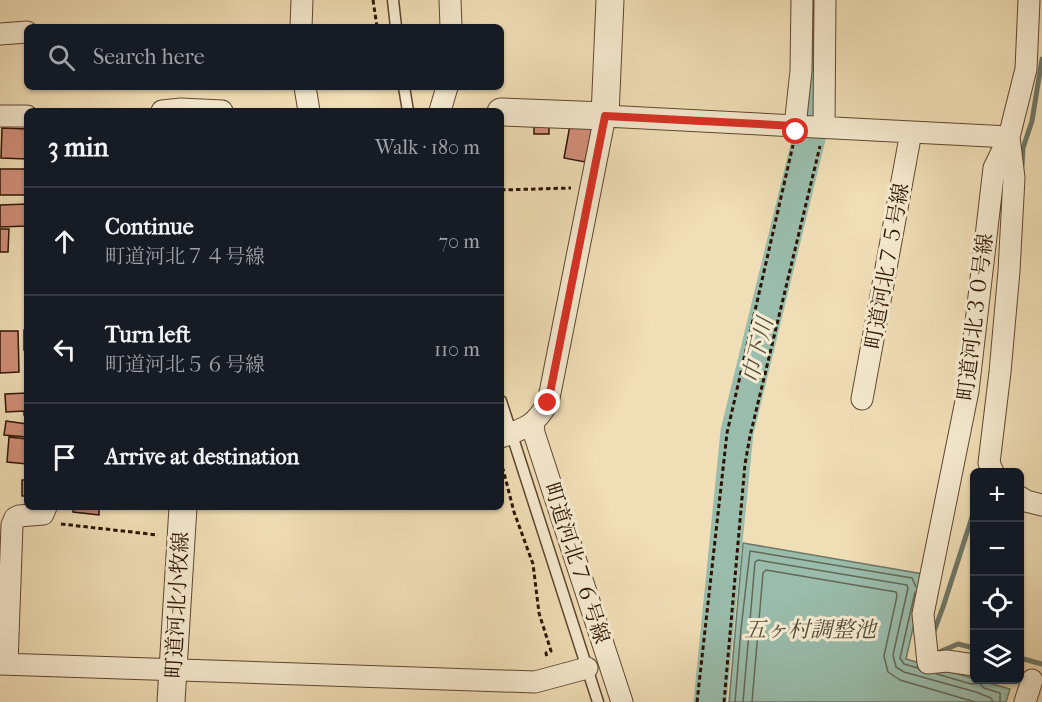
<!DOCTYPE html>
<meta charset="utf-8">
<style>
body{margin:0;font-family:"IM FELL French Canon","Noto Serif JP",serif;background:#242831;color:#f1f3f6}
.controls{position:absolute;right:18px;bottom:18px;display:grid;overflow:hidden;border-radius:9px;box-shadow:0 2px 4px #0004}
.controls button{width:54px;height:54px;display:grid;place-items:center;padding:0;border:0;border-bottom:2px solid #363941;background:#171b24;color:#f1f3f6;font:30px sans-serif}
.stop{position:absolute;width:18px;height:18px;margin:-14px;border:4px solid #d93025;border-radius:50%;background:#fff}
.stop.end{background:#d93025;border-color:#fff;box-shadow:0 2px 6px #0008}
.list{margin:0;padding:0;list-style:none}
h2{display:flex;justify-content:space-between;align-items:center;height:78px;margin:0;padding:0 24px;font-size:26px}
h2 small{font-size:20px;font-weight:400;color:#9ea1a6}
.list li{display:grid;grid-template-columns:39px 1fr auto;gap:18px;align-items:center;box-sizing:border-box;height:108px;padding:0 24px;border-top:2px solid #363941}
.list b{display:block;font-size:22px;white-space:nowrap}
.list p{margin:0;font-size:20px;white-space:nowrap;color:#9ea1a6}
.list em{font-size:20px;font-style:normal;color:#9ea1a6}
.icon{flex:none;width:33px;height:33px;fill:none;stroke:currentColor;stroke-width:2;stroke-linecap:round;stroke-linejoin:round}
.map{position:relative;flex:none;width:1042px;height:702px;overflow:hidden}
.search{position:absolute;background:#171b24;box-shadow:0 2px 4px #0004;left:24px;top:24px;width:480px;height:66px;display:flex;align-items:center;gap:15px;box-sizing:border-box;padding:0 21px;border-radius:9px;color:#9ea1a6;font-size:22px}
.panel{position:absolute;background:#171b24;box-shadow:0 2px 4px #0004;left:24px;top:108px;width:480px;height:402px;border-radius:9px}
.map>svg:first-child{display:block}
</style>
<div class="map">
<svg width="1042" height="702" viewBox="0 0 1042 702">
<rect width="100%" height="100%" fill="#f0deb6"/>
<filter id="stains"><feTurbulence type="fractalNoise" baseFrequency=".00333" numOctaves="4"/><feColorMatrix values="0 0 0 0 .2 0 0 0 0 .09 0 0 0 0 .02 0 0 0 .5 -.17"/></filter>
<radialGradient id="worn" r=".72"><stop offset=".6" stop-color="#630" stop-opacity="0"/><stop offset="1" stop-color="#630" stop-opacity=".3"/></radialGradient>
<!-- water -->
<path fill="#9abcac" stroke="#6e7868" stroke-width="1.5" d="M743 543 923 574V584L906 659 1010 689 1006 702H729Z"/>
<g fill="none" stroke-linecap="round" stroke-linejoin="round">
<!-- shore -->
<path stroke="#646856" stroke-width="1.5" d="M915 592 900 658 904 664 918 668
M937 674 971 684 979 683 984 688 1000 693V702
M735 702 741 629 750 551 912 578 916 587
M743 702 755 562 758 560 907 585 908 588 893 655 896 667 904 672 976 692 991 698 993 702
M752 702 763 573 766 570 896 592 897 596 884 656 888 672 900 680 975 702"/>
<!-- stream -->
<path stroke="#6e7868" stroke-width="5" d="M1022 166 1023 148 1032 121 1042 59
M933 634 943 607 974 511
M937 653 958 644 974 648
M1020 658 1042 664"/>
<!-- river -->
<path stroke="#9abcac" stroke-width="33" d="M710 702 737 432 810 134 813 0"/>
</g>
<!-- building -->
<path fill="#d28f7a" stroke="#2d1301" stroke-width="1.5" d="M570 125 592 129 585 162 564 158Z
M534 126H549V134H534Z
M2 128 27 129V159L1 158Z
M0 169H27V195H0Z
M27 204V226L0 227V205Z
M0 229H9L8 252H0Z
M24 330H27V350H24Z
M0 331H18L19 372 0 373Z
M27 393V415H24V411L6 412 5 394Z
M6 421 27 424V437L4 435Z
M9 437 27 439V464L7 462Z
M22 480H27V496H22Z
M73 507H99V515L73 512Z"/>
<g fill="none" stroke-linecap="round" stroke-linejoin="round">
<!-- service casing -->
<g stroke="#5e462e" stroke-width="13">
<path id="service" d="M393 0 396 27
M404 87 408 111
M501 401 598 702"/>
</g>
<!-- minor casing -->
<g stroke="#5e462e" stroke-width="23">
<path id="minor" d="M450 0 451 27
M301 27 302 0
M0 34 27 32
M305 87 309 111
M162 111 181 109 222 111
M440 111 447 87
M0 116H27
M795 126 801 71 802 0
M824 127 825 0
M862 399 911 132
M533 424 534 433 622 702
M501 437C528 427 533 427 548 403L605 116 1009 137 1014 178 1009 271 1000 372 989 463 993 472
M1020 497 1026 501 1042 505
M0 664 535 682 587 668
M7 664 12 525 15 518 19 516 43 514 46 507
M974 665 947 661 928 663 923 614 968 391 994 168 1009 137 1026 69 1029 0
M1025 702 1032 680"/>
</g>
<!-- tertiary casing -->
<g stroke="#5e462e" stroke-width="29">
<path id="tertiary" d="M501 112 605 116 610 0
M171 702 183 507"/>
</g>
<!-- path -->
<path stroke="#2d1301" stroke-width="3" stroke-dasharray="4.5 3" stroke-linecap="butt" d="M373 0 377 27
M501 190 571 188
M501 469H503L514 512 533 564 539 613 551 651 546 653 547 658
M61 524 158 535
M697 702 727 433 793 145
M724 702 745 464 750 436 820 146"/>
<!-- service -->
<use href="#service" stroke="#f5ead0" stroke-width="10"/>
<!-- minor -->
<use href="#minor" stroke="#f5ead0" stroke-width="21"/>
<!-- tertiary -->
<use href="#tertiary" stroke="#f5ead0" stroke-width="27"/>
</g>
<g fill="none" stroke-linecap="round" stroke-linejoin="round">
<!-- route -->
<path stroke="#d93025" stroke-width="8" d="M548 403 605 116 795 126 796 132"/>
</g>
<g text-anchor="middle" stroke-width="6" stroke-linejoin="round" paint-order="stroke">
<!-- street labels -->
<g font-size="21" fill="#2d1301" stroke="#f5ead0">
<text transform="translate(887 266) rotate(-80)" y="7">町道河北７５号線</text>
<text transform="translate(975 317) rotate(-83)" y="7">町道河北３０号線</text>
<text transform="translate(577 563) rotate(72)" y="7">町道河北７６号線</text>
<text transform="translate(177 605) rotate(-87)" y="7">町道河北小牧線</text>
</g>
<!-- water labels -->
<g font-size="22" font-style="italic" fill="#534e3d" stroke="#f5ead0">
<text transform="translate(757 350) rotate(-76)" y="8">巾下川</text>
<text x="810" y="637">五ヶ村調整池</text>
</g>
</g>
<rect width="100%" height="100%" filter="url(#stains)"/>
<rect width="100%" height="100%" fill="url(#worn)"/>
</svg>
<div class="controls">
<button>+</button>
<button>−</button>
<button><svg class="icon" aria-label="locate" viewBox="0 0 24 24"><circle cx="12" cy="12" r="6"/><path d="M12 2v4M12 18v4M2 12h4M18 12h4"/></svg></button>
<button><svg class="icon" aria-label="layers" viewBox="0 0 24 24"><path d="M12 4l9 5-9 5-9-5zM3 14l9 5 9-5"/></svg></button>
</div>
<div class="stop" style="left:796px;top:132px"></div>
<div class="stop end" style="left:548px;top:403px"></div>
<div class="search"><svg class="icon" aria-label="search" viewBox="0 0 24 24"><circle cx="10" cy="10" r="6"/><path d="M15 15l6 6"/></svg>Search here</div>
<section class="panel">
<h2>3 min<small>Walk · 180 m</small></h2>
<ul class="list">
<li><svg class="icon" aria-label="ahead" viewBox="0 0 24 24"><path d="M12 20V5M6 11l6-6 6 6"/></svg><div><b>Continue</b><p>町道河北７４号線</p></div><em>70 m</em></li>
<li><svg class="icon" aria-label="left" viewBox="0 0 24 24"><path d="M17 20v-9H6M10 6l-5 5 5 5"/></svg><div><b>Turn left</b><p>町道河北５６号線</p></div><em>110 m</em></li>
<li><svg class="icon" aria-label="arrive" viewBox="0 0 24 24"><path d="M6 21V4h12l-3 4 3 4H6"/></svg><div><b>Arrive at destination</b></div></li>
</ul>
</section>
</div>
